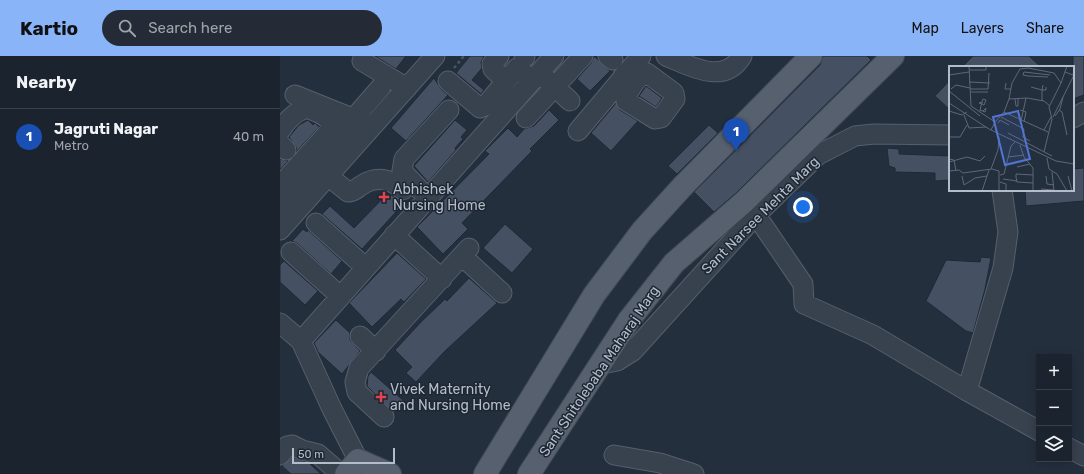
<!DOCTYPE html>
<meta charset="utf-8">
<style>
body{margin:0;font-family:Rubik,sans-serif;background:#242b36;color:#f1f3f6}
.controls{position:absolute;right:12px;bottom:12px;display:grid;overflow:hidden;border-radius:0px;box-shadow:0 2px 10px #0003}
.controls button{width:36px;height:36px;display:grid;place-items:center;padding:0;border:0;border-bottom:1px solid #39404a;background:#1b232e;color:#f1f3f6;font:20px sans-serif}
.scale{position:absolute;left:12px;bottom:10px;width:103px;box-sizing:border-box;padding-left:4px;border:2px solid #b4bcc9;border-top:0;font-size:11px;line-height:14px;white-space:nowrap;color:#b4bcc9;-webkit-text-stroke:3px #1d2633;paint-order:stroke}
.you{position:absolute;left:523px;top:151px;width:14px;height:14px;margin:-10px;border:3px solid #fff;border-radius:50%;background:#1a73e8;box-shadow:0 0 0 6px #1a73e833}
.badge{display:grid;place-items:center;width:26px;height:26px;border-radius:50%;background:#8ab4f8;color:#fff;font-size:13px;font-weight:700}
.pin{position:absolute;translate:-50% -33px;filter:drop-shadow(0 1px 2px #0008)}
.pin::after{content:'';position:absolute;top:21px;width:14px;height:12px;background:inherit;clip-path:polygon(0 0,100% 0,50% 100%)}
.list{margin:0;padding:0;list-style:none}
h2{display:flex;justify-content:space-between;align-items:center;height:52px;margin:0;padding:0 16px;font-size:17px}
h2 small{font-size:13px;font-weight:400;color:#a0a4aa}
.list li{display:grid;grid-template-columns:26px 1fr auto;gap:12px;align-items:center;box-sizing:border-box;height:56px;padding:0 16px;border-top:1px solid #39404a}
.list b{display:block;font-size:15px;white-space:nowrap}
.list p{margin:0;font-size:13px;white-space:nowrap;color:#a0a4aa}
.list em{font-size:13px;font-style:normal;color:#a0a4aa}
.icon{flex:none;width:22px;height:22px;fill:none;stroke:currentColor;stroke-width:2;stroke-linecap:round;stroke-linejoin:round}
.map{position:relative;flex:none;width:804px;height:418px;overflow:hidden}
header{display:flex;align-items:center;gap:24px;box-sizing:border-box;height:56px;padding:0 20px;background:#8ab4f8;color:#111}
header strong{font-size:19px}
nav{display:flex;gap:22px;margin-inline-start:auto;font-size:14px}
.search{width:280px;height:36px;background:#242b36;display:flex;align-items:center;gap:10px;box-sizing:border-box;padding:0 14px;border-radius:22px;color:#a0a4aa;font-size:15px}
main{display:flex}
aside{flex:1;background:#1b232e}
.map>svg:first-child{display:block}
</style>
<header>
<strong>Kartio</strong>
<div class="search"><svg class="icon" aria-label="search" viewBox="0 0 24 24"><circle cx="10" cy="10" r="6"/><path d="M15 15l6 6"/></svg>Search here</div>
<nav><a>Map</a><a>Layers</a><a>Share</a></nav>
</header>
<main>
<aside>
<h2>Nearby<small></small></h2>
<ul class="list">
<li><span class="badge" style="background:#1a4fb4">1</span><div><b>Jagruti Nagar</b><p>Metro</p></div><em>40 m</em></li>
</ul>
</aside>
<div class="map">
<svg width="804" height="418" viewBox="0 0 804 418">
<rect width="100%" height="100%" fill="#242f3e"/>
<!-- building -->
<path fill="#455162" stroke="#1f2835" d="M95 0H126L116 13Z
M190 0H204L201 7 202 12 192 24 204 34 201 38 176 17Z
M314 0 330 15 310 35 297 23 311 7Z
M543 0H587L591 4 456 137 434 156 414 136 540 9Z
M693 0H749L761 11H682Z
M793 0H804V39L793 43Z
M154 22 161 33 168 39 126 85 111 72Z
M670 24V54L655 40Z
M366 30 382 42 376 51 359 40Z
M336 47 340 54 358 65 331 95 311 77Z
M269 54 279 64 250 93 252 95 182 167 188 173 163 198 137 171 209 98 205 95 228 72 237 81 244 73 254 70Z
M28 64 33 69 35 67 39 71 17 95 16 91 9 81 19 69Z
M175 64 187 74 181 81 183 83 175 92 176 94 148 126 134 110Z
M429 69 438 77 397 118 388 110Z
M607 92 619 93V98L670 100V124L655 125V117L615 116V112L609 110Z
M0 103 8 105 0 114Z
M804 112V145L746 150 745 134H793V113Z
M108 137 121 145 127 144 82 193 42 158 50 150 74 172Z
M225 168 253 193 232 217 203 192Z
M23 173 27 176 28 174 62 205 51 218 18 188 12 185Z
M117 197 146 223 124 246 121 243 92 271 69 247Z
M701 201 711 202 705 233 693 277 686 275 646 245 666 204 700 206Z
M4 205 38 235 25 249 0 226V209Z
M189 222 217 247 165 295 136 326 126 317 132 311 115 294 141 266 165 243 167 245Z
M56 264 70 277V284L80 295 62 318 38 296 34 287Z
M91 316 125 346 114 357 87 330 88 320Z
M12 401 29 407 41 418H11L2 410Z"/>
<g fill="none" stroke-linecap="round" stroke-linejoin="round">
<!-- minor casing -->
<g stroke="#565f6c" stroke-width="21">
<path id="minor" d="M219 0 212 8 213 13 226 25
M244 0 245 1
M328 0 333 4
M386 0C410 10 444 30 462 0
M82 5 127 32
M343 20 354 27 346 40V45L375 63 381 62 395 43 394 37 367 17 364 16 354 27
M264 21 290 45
M168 25 200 52 205 50 237 12 252 24
M15 39 92 70
M74 62 101 31
M246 62 303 0
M793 62 804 56
M0 75C6 65 16 55 27 52 37 56 50 60 53 71L0 130
M298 75 361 0
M0 88 6 94
M48 120 68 136C74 136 77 132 82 129 97 119 111 123 123 134
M147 141 122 115 124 103 169 54
M0 151 67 75
M476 159 523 228 524 248 593 279 687 335 759 375
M36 167 85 211
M0 174 155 0
M114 179 162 223
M11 196 60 240
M182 200 222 237
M0 267 21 285 52 353 78 404
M80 280 96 295
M21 285 274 0
M322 308 337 305 353 295 476 159 538 99 575 80 594 78 670 79
M687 335 723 212 728 176 722 134
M104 361 77 336 75 326 79 312 189 192
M789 392 804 400
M0 399 7 390 12 389 22 394 38 398 61 418
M334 399 380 407 414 418"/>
</g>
<!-- major casing -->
<g stroke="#414a57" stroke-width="24">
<path id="major" d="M66 418 78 404 110 418
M205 418 314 239 362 175 402 131 531 0
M249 418 349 264 394 207 464 146 613 0"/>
</g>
<!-- path -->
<path stroke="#44595c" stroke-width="2.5" stroke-dasharray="3 3" stroke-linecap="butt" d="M174 12 184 0"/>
<!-- minor -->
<use href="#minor" stroke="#38414e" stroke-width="19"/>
<!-- major -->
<use href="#major" stroke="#56606e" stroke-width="22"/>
</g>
<!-- markers -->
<g fill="#e0444e" stroke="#1d2633" stroke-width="1.5">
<path d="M102 135h4v4h4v4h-4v4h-4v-4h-4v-4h4z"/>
<path d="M99 335h4v4h4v4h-4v4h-4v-4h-4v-4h4z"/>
</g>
<g text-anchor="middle" stroke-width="3" stroke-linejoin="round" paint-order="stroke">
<!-- poi labels -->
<g font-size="14" fill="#b4bcc9" stroke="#1d2633" text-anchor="start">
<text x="113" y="138">Abhishek<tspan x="113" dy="16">Nursing Home</tspan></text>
<text x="110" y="338">Vivek Maternity<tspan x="110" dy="16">and Nursing Home</tspan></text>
</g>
<!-- street labels -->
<g font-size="14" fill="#b4bcc9" stroke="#1d2633">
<text transform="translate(480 159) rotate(-45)" y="5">Sant Narsee Mehta Marg</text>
<text transform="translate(319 315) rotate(-56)" y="5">Sant Shitolebaba Maharaj Marg</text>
</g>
</g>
<!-- overview -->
<g transform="translate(669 10)">
<rect width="125" height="125" fill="#242f3e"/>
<path fill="none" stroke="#5e6776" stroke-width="1" d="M20 0 22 40 46 56 42 64M20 4H37V0M75 6 74 9 79 10 99 11M75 6 101 9M116 6 124 9 125 4M0 9 20 6M20 16 41 17M57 17 56 23H62M112 17 118 0M94 19 93 24H97V21M82 21 93 24V35M2 23 7 19 21 22M21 23H39L40 7M0 25 31 50M22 26H39M60 33 78 32 95 35 101 40M66 33 67 40H69V33M0 37 40 63 107 95 125 98M31 44 36 46 37 42 34 45M71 44 77 46 75 56M110 44 113 46 118 69M0 45 13 49 18 46M31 45 32 40V39L33 38V36L34 33 37 34 35 39 33 38 30 37 33 36M55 46 99 66M15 49 20 62 37 61M106 50 111 43 114 31M52 51 75 63 74 71 81 75M104 51 125 9M72 55 77 32M46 56 55 46 60 33 63 17 71 3 79 2 105 7 112 17 100 41 103 53 95 86M49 57 51 54 60 59M95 64 102 51M59 67 103 90M0 71H11L18 59M71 79 75 91 84 102V125M59 91 75 89M98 92 100 103 108 108 118 125M0 93 5 94 7 105M0 96 18 91 31 95 36 90M68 101 81 98M42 103 49 84 50 71M0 105 10 104 14 107 43 103 50 105V125M103 106 105 125M51 109 55 108 62 80 66 76M13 110 15 119 26 112 38 110M97 110 98 118 105 119M119 110 123 125M54 113 68 115M51 116 57 118V125M84 117 68 116 67 111V108L84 109M92 123 105 124M33 125 40 104"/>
<path fill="#5274d3" fill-opacity="0.15" stroke="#5274d3" stroke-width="2" d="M69 45 81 93 56 99 44 51Z"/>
<rect width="125" height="125" fill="none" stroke="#b4bcc9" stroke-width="2"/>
</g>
</svg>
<div class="controls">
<button>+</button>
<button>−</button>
<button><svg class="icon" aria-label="layers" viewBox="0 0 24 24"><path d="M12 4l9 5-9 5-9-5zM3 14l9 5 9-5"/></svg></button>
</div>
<div class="scale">50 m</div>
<div class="you"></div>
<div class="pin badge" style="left:456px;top:95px;background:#1a4fb4">1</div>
</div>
</main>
